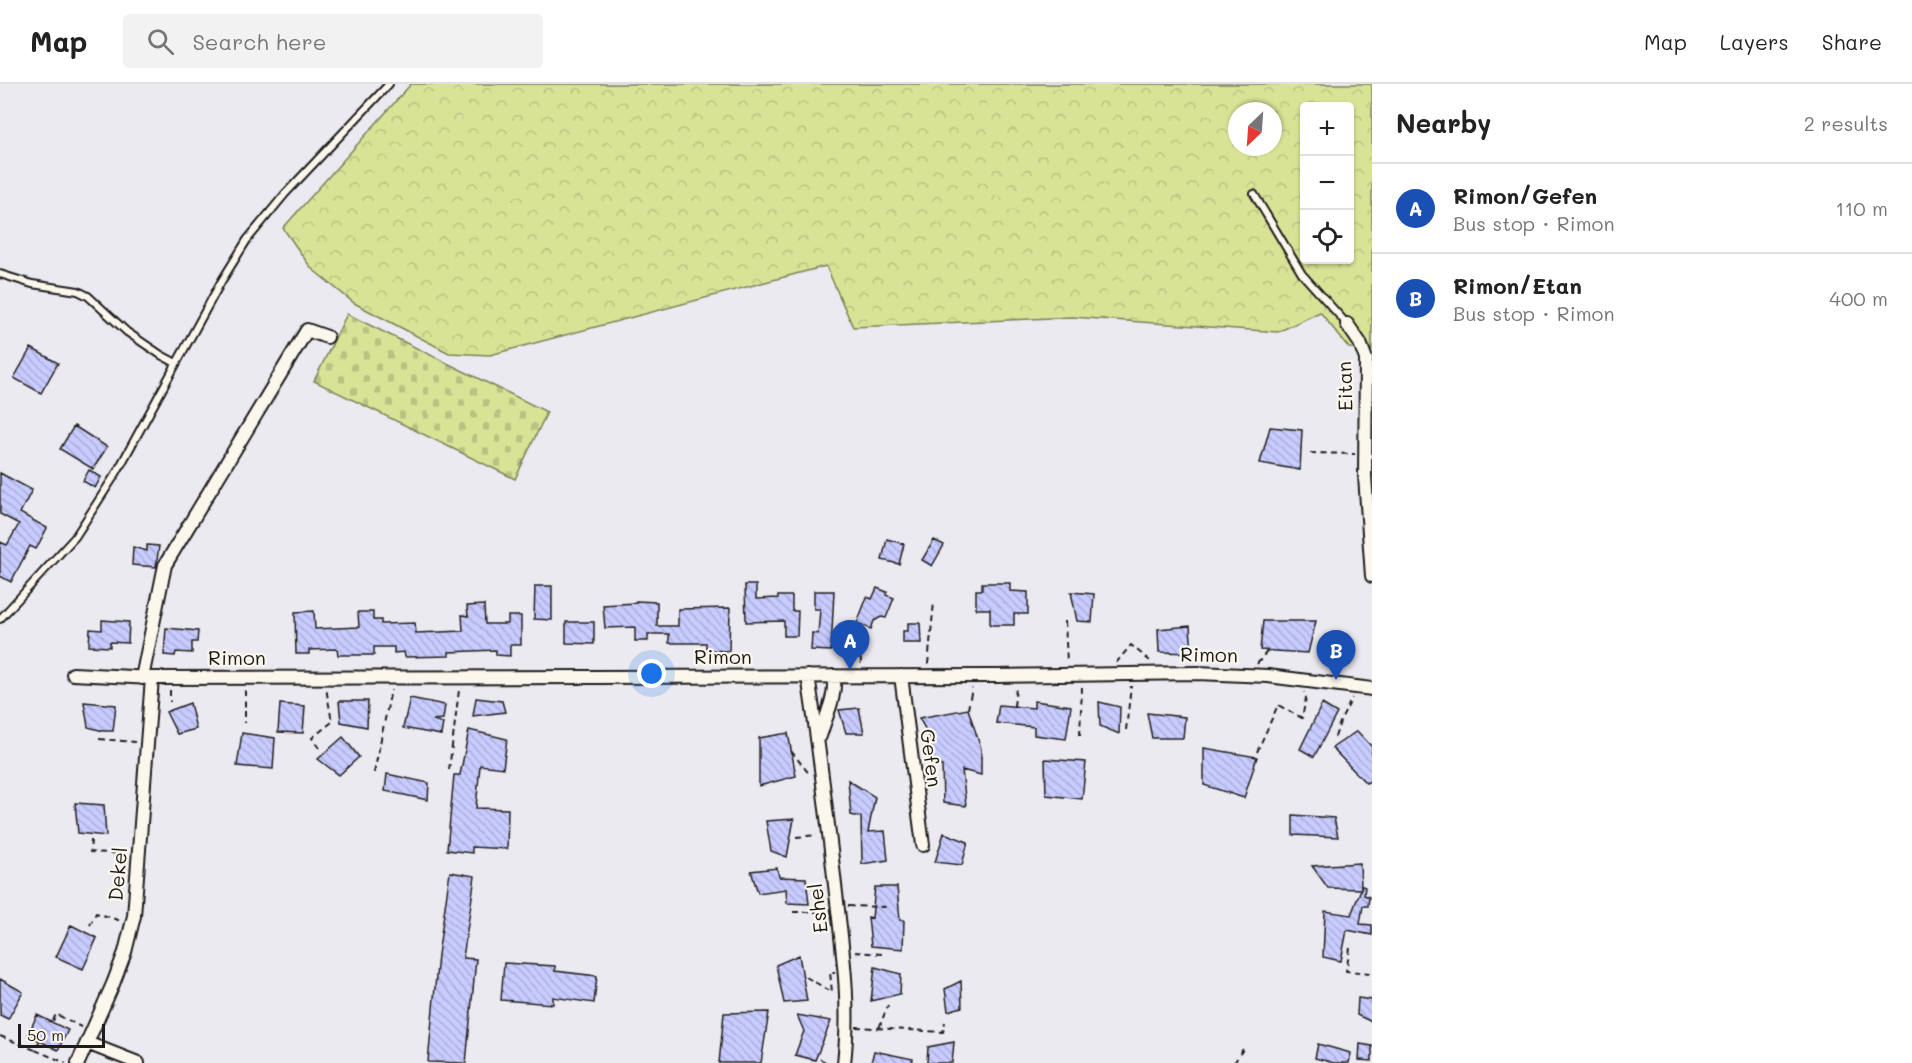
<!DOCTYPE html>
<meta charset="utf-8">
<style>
body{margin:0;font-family:Mali,sans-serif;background:#f2f2f2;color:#222}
.controls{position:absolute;right:18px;top:18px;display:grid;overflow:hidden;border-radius:6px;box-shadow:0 2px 4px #0004}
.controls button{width:54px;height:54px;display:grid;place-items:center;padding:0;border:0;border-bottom:2px solid #e0e0e0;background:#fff;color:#222;font:30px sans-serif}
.compass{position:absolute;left:1228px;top:18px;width:54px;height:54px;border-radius:50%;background:#fff;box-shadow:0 2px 4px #0004;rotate:205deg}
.scale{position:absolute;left:18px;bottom:15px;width:87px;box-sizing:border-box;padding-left:6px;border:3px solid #1c1c1c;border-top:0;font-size:16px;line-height:21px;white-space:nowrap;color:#1c1c1c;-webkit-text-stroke:4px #fbf7ec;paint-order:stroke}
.you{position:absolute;left:652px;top:590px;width:21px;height:21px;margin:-15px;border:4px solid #fff;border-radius:50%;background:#1a73e8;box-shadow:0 0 0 9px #1a73e833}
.badge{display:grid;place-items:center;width:39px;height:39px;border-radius:50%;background:#1f6fb2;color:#fff;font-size:20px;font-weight:700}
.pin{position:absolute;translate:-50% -50px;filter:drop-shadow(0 2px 3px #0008)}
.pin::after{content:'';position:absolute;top:32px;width:21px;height:18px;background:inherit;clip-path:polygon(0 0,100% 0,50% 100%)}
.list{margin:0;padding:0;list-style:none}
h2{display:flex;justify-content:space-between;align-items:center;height:78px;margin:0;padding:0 24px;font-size:26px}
h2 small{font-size:20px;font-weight:400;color:#767676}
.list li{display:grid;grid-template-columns:39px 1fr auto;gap:18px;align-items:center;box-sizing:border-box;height:90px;padding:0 24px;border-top:2px solid #e0e0e0}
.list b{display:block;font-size:22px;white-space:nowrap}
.list p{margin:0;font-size:20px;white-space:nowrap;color:#767676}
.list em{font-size:20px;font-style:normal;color:#767676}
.icon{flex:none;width:33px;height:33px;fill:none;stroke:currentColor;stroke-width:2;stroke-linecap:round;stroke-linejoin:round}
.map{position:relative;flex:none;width:1372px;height:979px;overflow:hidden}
header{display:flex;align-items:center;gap:36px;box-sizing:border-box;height:84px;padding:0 30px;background:#fff;border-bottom:2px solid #e0e0e0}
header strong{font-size:28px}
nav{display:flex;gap:33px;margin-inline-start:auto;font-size:21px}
.search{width:420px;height:54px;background:#f2f2f2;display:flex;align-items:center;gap:15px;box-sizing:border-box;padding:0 21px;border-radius:6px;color:#767676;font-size:22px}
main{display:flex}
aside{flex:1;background:#fff}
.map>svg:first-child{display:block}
</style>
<header>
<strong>Map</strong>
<div class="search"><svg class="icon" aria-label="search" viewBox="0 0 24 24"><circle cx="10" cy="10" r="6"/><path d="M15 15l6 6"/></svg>Search here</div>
<nav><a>Map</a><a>Layers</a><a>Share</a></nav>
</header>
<main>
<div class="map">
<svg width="1372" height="979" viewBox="0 0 1372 979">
<defs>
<pattern id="forest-crowns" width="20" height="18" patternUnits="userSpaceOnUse" patternTransform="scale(1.5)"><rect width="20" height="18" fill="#d8e396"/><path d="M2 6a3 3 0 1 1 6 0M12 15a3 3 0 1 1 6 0" fill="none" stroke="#b9c281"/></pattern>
<pattern id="cemetery-stones" width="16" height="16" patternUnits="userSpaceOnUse" patternTransform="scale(1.5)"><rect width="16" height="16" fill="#d8e396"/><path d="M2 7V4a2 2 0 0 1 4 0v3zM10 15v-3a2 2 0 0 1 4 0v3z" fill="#b9c281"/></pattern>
<pattern id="building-back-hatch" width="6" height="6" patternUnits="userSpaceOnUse" patternTransform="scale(1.5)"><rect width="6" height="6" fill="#c8cbfe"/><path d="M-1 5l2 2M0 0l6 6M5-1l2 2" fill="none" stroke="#abaed9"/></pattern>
</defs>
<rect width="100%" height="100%" fill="#eceaf1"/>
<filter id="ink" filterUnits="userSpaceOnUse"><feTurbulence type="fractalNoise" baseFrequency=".0167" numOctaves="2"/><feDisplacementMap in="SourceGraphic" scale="12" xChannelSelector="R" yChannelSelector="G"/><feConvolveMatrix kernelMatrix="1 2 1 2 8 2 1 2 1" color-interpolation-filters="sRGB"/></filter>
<g filter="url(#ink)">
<!-- forest -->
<path fill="url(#forest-crowns)" stroke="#7a8059" stroke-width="1.5" fill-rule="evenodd" d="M411 0H1372V266L1349 264 1320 228 1278 248 1072 233 853 243 826 182 490 271 449 269 354 219 311 184 283 144ZM1304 22H1350V176H1304ZM1237 27H1273V63H1237Z"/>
<!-- cemetery -->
<path fill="url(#cemetery-stones)" stroke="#7a8059" stroke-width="1.5" d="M347 230 547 328 515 395 314 297Z"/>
<!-- building -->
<path fill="url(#building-back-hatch)" stroke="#1c1c1c" stroke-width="1.5" d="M31 264 58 279 41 309 14 294Z
M74 342 107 363 93 385 60 365Z
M1270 343 1302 346 1300 386 1260 379Z
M89 386 101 393 95 404 83 397Z
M0 389 32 406 20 429 47 444 36 465 30 462 11 498 0 492V458L7 461 19 440 0 430Z
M887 455 904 460 899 480 882 476Z
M934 456 944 461 932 482 922 476Z
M147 461 159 462 156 483 132 481 133 463 147 467Z
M982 499H1010V507L1028 508V530H1014V541H990V525H976V506H982Z
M745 501H756V515L778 514V512H792V527H798L797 552H784V537L746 538Z
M535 502H552V536L534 535Z
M877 504 887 508 886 511 894 514 886 534 881 533 874 537 871 545 857 539 867 513 872 515Z
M814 507H834L831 567 811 566 812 549 818 550 820 525H814Z
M1071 508 1094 510 1092 538 1077 537Z
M636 517 657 518V542H678V525L730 524 729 567 706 566V559H669V550H648V557H635V543L605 544 603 521 636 519Z
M484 521 485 540H508V532H521V561H510V572L496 571V566L449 568V572L405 573 404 568 394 569V563H374V571H338L337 565 309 566V570H296L295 528 314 527 315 545 359 543 358 528H373V536H381V540L415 539 416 549 463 547 462 531 468 532 467 522Z
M102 536 129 538 128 559 110 558V563L89 562 90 545 102 546Z
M1263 537H1316L1308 569 1260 566Z
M566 538H594V560L566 559Z
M908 539H920L921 559H903V547H908Z
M1190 542 1192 569 1159 568 1158 545Z
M166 544 198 547 197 558H192V569L176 568 175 572 164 571Z
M410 614 445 621 443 635 433 636 443 639 441 651 403 644Z
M476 614 502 617 505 628 473 632Z
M339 617H368L367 643 341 638Z
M1034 617 1071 622 1066 655 1034 651V643L996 639 999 621 1034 624Z
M84 618 116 621 113 647H103L88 643Z
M1099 618 1120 623 1119 650 1100 642Z
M190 619 196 645 177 650 166 628Z
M280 620 305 622 303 649 278 648Z
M1322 620 1337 629 1314 673 1300 665Z
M859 624 864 649H846L839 626Z
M968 625 981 664V691L962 686 966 722 943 719 942 682 927 678 931 655 919 634Z
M1147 629 1185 633 1183 654H1152Z
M469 646 507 655 503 684 480 681 476 724 508 725 507 765 472 763V769L447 766 454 691H460Z
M1357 647 1372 663V696L1366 699 1332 664Z
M242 649 275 654 273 685 237 682Z
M788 649 796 692 759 702V654Z
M343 653 359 673 339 691 318 675Z
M1204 664 1257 673 1244 714 1204 701Z
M1045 675 1086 678 1082 715 1046 711Z
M387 690 429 699 428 716 385 707Z
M848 696 875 713 868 748 885 747 888 776 862 780 861 733 851 731Z
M75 719 104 721 106 752 78 749Z
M1293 731 1334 734 1338 753 1293 751Z
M794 735 787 773 771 767 766 737Z
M944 749 968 758 962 781 935 778Z
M1360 779 1361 804 1362 802 1365 803 1364 811 1369 813 1368 822H1363L1360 840 1372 841V851L1347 846 1341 877 1323 873 1325 827 1351 831 1361 805 1328 804 1312 782Z
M777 784 779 793 806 794 809 820 787 819 786 805 758 809 751 787Z
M450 788 475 792 463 874 476 875 466 979 428 978 438 871Z
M875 803H897L900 836H904L903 865 871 862 868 833 872 834Z
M71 841 97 854 83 885 56 873Z
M799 871 807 917 784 919 776 881Z
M504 879 555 882V887L597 892 594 919 553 913V920L501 916Z
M875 883 901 890 900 910 871 917Z
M0 895 23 908 8 935 0 931Z
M961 897 962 923 948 927 945 905Z
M1358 914 1372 916V938L1357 931Z
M769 928 761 979H719L724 929Z
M37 931 68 946 58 966 28 951Z
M797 931 831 937 815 976 795 971 804 947Z
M954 958 952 979H927L928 963Z
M1318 960 1351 969 1349 979H1334L1315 974Z
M1360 960 1372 962V977L1359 976Z
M874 967 913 975 912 979H871Z"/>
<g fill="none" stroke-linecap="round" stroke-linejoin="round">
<!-- service casing -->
<g stroke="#1c1c1c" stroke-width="10">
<path id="service" d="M1254 110 1302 190 1347 240
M0 190 32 200 78 207 88 212 127 248 161 271 176 279
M0 535 75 453 117 388 221 198 247 156 285 110 389 0"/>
</g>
<!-- minor casing -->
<g stroke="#1c1c1c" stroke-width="16">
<path id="minor" d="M1347 240 1360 259 1366 275 1365 392 1372 492
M73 590 152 594 997 592 1197 589 1268 592 1372 605
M808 592C819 662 827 731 835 801 842 861 851 919 844 979
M901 592 923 761
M142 594 165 481 307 246 327 253
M820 652C826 631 836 614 834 592
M87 959 138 979
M78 979 113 900 125 868 134 832 152 594"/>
</g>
<!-- path -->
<path stroke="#1c1c1c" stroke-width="2" stroke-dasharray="6 4.5" stroke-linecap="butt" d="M1310 369 1355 370
M1065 537 1067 579
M859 542 861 580
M1116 579 1131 561 1150 577
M928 580 934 518
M1257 580 1268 566
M698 581 699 573
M170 606V618
M245 606V639
M1014 622 1016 604
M968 625 972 604
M1126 646 1131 602
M1080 651 1082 603
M1335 653 1340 638 1352 614
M99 655 135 658
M319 664 312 654 332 638 326 604
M791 667 810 691
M1257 668 1278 621 1302 634 1306 614 1304 608
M449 686 459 606
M374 689 391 606
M796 753 817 751
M91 756 90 768 128 770
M848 822 887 823
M793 828H827
M90 841 96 829 121 837
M1350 864 1346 887 1372 889
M855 868 883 870
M806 893 832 908 830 888H835
M53 937 56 930 81 943
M856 943 943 948 945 938
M879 944 888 921
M0 952 35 966
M40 957 35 966 66 979
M820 975 827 979
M1234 979 1243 965"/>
<!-- service -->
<use href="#service" stroke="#fbf7ec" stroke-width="6"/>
<!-- minor -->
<use href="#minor" stroke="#fbf7ec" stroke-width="12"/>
</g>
</g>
<g text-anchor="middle" stroke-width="4.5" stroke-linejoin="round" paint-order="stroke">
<!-- street labels -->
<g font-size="20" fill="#1c1c1c" stroke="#fbf7ec">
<text transform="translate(1345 302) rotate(-92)" y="7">Eitan</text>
<text transform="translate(1209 571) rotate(1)" y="7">Rimon</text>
<text x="723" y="580">Rimon</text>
<text x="237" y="581">Rimon</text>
<text transform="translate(931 674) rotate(82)" y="7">Gefen</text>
<text transform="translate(118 790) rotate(-85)" y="7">Dekel</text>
<text transform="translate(818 824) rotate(-97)" y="7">Eshel</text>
</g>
</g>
</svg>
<div class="controls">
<button>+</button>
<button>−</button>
<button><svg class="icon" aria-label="locate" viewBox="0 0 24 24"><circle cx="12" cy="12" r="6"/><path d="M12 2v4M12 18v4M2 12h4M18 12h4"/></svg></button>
</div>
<svg class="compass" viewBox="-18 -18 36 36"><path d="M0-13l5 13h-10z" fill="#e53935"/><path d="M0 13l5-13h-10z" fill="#767676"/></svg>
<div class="scale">50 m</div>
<div class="you"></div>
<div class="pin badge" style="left:850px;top:586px;background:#1a4fb4">A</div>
<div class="pin badge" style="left:1336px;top:596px;background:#1a4fb4">B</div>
</div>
<aside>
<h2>Nearby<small>2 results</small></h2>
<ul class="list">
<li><span class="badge" style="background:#1a4fb4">A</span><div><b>Rimon/Gefen</b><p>Bus stop · Rimon</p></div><em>110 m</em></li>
<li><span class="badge" style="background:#1a4fb4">B</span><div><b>Rimon/Etan</b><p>Bus stop · Rimon</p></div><em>400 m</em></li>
</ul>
</aside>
</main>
